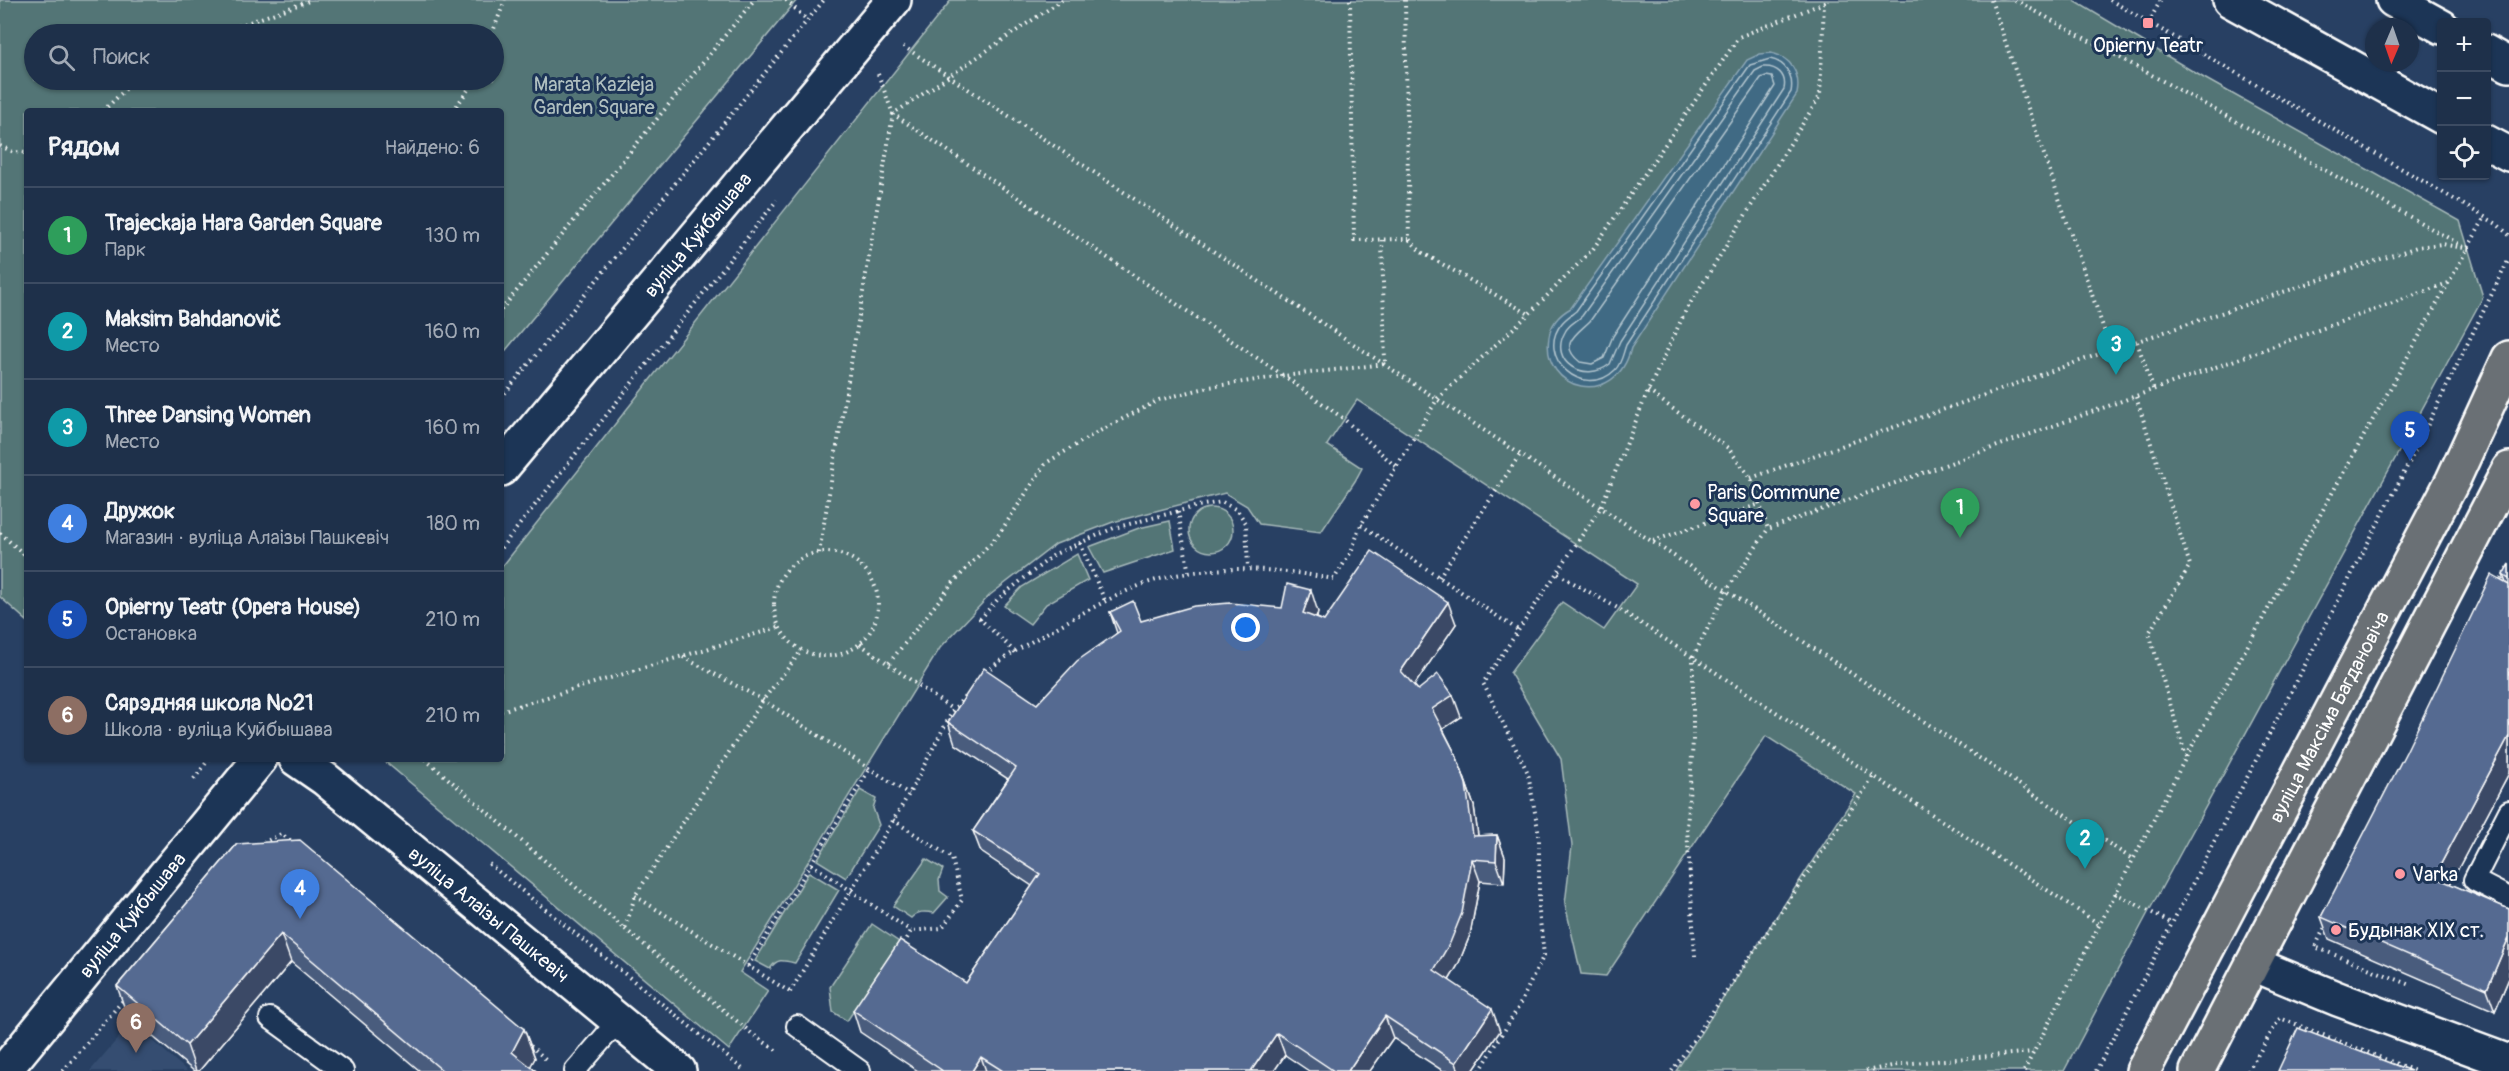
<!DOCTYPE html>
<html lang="ru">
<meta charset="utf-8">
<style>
body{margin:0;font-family:Pangolin,sans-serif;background:#2b3c54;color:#f1f3f6}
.controls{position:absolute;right:18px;top:18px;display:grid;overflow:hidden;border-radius:6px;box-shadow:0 2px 4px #0004}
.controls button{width:54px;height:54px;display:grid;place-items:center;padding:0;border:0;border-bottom:2px solid #3c4b62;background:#1e304a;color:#f1f3f6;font:30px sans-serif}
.compass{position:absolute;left:2365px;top:18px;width:54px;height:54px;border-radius:50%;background:#1e304a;box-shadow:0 2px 4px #0004;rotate:182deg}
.you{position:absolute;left:1246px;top:628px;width:21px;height:21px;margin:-15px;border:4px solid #fff;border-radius:50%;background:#1a73e8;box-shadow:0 0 0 9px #1a73e833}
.badge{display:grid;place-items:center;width:39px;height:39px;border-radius:50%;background:#ff9aa2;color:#fff;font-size:20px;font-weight:700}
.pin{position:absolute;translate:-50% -50px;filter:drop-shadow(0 2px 3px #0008)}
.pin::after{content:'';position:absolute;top:32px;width:21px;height:18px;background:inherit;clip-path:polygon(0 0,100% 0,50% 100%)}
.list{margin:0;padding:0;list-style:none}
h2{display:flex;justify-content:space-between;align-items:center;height:78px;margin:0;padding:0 24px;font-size:26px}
h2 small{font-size:20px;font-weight:400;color:#a1a9b5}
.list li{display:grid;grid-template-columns:39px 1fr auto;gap:18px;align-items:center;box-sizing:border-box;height:96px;padding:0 24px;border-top:2px solid #3c4b62}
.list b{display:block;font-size:22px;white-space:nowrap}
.list p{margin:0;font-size:20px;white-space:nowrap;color:#a1a9b5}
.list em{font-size:20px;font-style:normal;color:#a1a9b5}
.icon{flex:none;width:33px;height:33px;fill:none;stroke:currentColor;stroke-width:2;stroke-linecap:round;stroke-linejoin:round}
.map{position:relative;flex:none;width:2509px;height:1071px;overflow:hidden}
.search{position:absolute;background:#1e304a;box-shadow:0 2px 4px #0004;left:24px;top:24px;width:480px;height:66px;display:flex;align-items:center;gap:15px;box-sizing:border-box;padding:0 21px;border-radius:33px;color:#a1a9b5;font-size:22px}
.panel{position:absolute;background:#1e304a;box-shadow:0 2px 4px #0004;left:24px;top:108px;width:480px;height:654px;border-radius:6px}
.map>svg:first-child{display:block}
</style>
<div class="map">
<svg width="2509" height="1071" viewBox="0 0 2509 1071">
<rect width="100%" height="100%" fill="#284063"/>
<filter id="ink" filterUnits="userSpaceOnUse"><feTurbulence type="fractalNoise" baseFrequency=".0167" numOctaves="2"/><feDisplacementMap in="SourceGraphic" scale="12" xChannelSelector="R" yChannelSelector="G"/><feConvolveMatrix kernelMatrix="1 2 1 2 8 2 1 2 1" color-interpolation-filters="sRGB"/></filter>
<g filter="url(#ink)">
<!-- built -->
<path fill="#354d71" d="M132 1022 187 1071H90Z"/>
<!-- green -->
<path fill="#527576" stroke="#a8baba" stroke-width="1.5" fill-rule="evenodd" d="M0 0H797L501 356V111H27V621L0 597ZM34 34H494V80H34Z
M951 0H2073L2204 78 2460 221 2483 297 2149 911 2064 1071H1676L1856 794 1766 736 1606 976 1581 974 1565 904 1572 846 1561 759 1510 673 1562 602 1604 630 1637 584 1357 400 1327 445 1362 468 1355 481 1321 532 1259 524 1247 506 1225 493 1113 522 1056 544 990 595 940 648 740 972 768 991 729 1050 382 759H501V568Z
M1189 530a22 22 0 1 1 44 0a22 22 0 1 1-44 0Z
M1170 521 1175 549 1103 573 1089 547 1139 528Z
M1077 554 1088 580 1046 604 1030 624 1004 606 1022 587Z
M860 790 876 799 873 808 879 825 846 878 817 860Z
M926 859 943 869 939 880 940 891 948 897 934 913C924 911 918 911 911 918L893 906Z
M809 872 839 890 795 963C783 960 777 958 770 969L755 961Z
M872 924 899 942 847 1021 833 1012 830 987Z"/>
<!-- water -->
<path fill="#3f6b84" stroke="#8ca6b5" stroke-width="1.5" d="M1771 53C1791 57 1801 74 1797 94L1631 348C1616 410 1540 391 1549 337 1551 324 1560 314 1571 308L1747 60 1760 54Z"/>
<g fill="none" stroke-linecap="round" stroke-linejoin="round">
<!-- shore -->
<path stroke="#b2c4ce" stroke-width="1.5" d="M1770 59C1786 62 1794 76 1791 92L1626 345C1623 353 1622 363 1615 370 1584 401 1534 357 1562 323 1566 318 1571 315 1576 311L1750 65Z
M1763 67C1777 66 1787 75 1784 89L1620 341 1610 364C1585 384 1548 362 1565 332 1569 324 1576 322 1582 316L1755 71Z
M1766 76 1772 77 1775 86 1613 336 1604 358 1592 364 1580 362C1557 344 1578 333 1590 321L1761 78Z"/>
<!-- service casing -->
<g stroke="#fff" stroke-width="24">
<path id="service" d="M2509 811 2474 880 2509 898
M270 1018 343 1071
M797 1026 860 1071
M575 1071 618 1021"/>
</g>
<!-- minor casing -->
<g stroke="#fff" stroke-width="38">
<g id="minor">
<path id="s1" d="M296 759 325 779 679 1071"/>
<path d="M2253 964 2338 999 2509 1062"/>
</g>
</g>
<!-- secondary casing -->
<g stroke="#fff" stroke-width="38">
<g id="secondary">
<path d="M2230 0 2442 117"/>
<path d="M2393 0 2442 27"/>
<path d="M2486 52 2509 65"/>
<path d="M2486 142 2509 154"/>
<path id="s2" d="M501 469 894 0"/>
<path id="s3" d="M4 1071 260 759"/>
</g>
</g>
<!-- primary casing -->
<g stroke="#fff" stroke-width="38">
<g id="primary">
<path id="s4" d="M2143 1071 2453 480 2509 358"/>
<path d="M2197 1071 2509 469"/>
</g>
</g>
<!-- path -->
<path stroke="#fff" stroke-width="4" stroke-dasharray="1.5 4.5" stroke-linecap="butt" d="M786 0 807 20
M1350 0 1354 240 1409 239
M1405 0 1409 239 1421 252 1529 314
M1991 0 2111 350
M2015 0 2463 246
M2110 0 2497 224 2509 235
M2148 23 2161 0
M216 34 312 0
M492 34 505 0
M903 46 2132 859
M878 74 893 114 1284 376 1385 364 1382 240
M103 111 135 80
M453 111 475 80
M0 146 14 152 27 153
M501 310 754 0
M2137 342 2154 391
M1648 391 1728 448 1751 478 1768 529 2448 283
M2136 397 2190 565 2149 633 2186 757
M501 398 824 0
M1751 478 2111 350 2417 247 2442 244 2469 249
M1178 511 1189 574
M1361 525 1518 630
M0 533 27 557
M1653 541 1760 504
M1080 543 1105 601
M501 548 777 200
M774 604a52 52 0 1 1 104 0a52 52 0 1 1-104 0Z
M819 553 893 114 1062 0
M1558 574 1619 609 2099 924
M1439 577 1521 453
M2499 585 2509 564
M860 644 953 710
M1015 652 980 619 999 598 1055 554 1114 528 1198 506 1222 502 1237 510 1246 523 1248 568
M683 657 763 700 909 794
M889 663 952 584 999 534 1046 463 1094 434 1159 400 1209 387 1284 376 1344 419 1396 467
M986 672C1007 654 1035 640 1059 626 1084 612 1110 598 1136 587 1199 562 1269 567 1334 579L1351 552 1361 525 1438 398 1529 314 1593 249 1739 37 1824 3 1820 96 1686 310 1648 391 1601 507 1483 683 1528 773 1539 835V912L1544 955 1518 1008 1480 1071
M501 711 779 627
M425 759 625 929 635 896 763 700 802 650
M194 779 209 759
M893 820 952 858 962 900 942 928 911 931 903 946
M263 843 281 834 293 842
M489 864 745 1071
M811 864 911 931
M2115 893 2171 923
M635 896 790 992
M2327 923 2315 947 2411 985
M625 929 755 1036 779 1052
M1695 956 1687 828 1693 741V657L1727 590 1768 529
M748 966 869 770
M790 992 909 794 953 710 967 694
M526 1042 548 1061
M63 1071 125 998
M1672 1071 1874 776
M1866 1071 1902 1064 2033 1052
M2024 1071 2186 757 2485 217
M2096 1071 2410 461 2509 259
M2248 1071 2280 1018 2415 1071"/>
<!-- service -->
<use href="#service" stroke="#1d3557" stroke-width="20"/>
<!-- minor -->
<use href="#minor" stroke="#1d3557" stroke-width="33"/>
<!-- secondary -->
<use href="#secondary" stroke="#1d3557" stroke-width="33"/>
<!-- primary -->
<use href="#primary" stroke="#6a7074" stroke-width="33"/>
</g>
<!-- wall -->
<path fill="#485b7d" stroke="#fff" stroke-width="1.5" d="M2509 564V773L2450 884 2509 909V978L2495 1011 2329 939 2321 917 2506 583 2503 575Z
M1110 612 1141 621 1318 612 1317 618 1324 621 1456 624 1414 685 1418 690 1461 717 1443 729 1456 755 1464 777 1474 806 1478 836 1497 835 1505 857 1504 883 1480 881 1470 935 1458 965 1449 980 1500 1031 1473 1071H1443L1393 1038 1370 1071H1309L1285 1055 1274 1071H918L860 1032 853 1010 966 983 1032 886 981 852 973 831 1008 779 955 744 948 722 1037 704 1117 633Z
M237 844 524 1029 535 1058 530 1066 536 1071H420L291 962 199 1071H194L127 1015 117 986Z"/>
<!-- shaded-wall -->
<path fill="#3b4a66" stroke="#fff" stroke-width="1.5" d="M1311 590 1318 612 1311 635 1303 613Z
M1448 602 1456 624 1409 693 1401 671Z
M1453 695 1461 717 1440 731 1432 709Z
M2509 736V773L2442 899 2434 877Z
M1456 755 1474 806 1481 858 1473 836Z
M1497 835 1505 857 1504 883 1496 861Z
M1472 859 1480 881 1470 935 1458 965 1442 992 1434 970Z
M281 934 291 962 199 1071H196L187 1045Z
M2509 937V978L2495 1011 2487 989Z
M1492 1009 1500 1031 1473 1071H1459L1456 1063Z
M1385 1016 1393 1038 1370 1071H1348Z
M524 1029 535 1058 528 1071 512 1052Z
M1277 1033 1285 1055 1274 1071H1251Z
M981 1057 986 1071H972Z"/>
<!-- building -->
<path fill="#546a91" stroke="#fff" stroke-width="1.5" d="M1372 551 1448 602 1401 671 1418 690 1438 674 1453 695 1432 709 1456 755 1466 784 1473 836 1497 835 1496 861 1472 859 1462 913 1450 943 1434 970 1492 1009 1456 1063 1385 1016 1348 1071H1334L1277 1033 1251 1071H1003L981 1057 972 1071H943L853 1010 900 940 966 983 1040 874 973 831 1016 768 948 722 984 668 1037 704 1077 661 1120 631 1110 612 1133 601 1141 621 1194 606 1230 603 1282 608 1287 584 1311 590 1303 613 1324 621Z
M2509 564V579L2503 575Z
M2491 575 2509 585V736L2434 877 2509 909V937L2487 989 2321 917 2406 752Z
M300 840 524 1029 512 1052 536 1071H443L281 934 187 1045 117 986 237 844Z
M2298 1028 2411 1071H2278Z"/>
</g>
<!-- markers -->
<g fill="#ff9aa2" stroke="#1d3557" stroke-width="2">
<rect x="2142" y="17" width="12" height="12" rx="3"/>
<circle cx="1695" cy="504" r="6"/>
<circle cx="2400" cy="874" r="6"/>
<circle cx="2336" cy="930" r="6"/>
</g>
<g text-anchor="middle" stroke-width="6" stroke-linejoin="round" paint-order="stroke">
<!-- poi labels -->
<g font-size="20" fill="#fff" stroke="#1d3557" text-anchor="start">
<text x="2148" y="52" text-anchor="middle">Opierny Teatr</text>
<text x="1707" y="499">Paris Commune<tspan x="1707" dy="23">Square</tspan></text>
<text x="2412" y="881">Varka</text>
<text x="2348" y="937">Будынак XIX ст.</text>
</g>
<!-- park labels -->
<g font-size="20" fill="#b1c1c1" stroke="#1d3557">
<text x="594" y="91">Marata Kazieja<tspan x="594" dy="23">Garden Square</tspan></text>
</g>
<!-- street labels -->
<g font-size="20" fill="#fff" stroke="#1d3557">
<text dy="7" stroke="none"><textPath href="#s2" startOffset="306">вуліца Куйбышава</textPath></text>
<text dy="7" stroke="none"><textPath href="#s4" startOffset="400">вуліца Максіма Багдановіча</textPath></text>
<text dy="7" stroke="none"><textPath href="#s1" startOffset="248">вуліца Алаізы Пашкевіч</textPath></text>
<text dy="7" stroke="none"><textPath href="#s3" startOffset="202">вуліца Куйбышава</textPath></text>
</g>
</g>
</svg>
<div class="controls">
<button>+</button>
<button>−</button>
<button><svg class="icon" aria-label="locate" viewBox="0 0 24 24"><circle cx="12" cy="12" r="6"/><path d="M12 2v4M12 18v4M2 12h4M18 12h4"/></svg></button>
</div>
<svg class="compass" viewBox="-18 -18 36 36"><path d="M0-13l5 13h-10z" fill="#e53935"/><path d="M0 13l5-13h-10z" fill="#a1a9b5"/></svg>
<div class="you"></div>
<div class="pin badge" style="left:1960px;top:538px;background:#2e9e5b">1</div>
<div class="pin badge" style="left:2085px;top:869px;background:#0f9aa8">2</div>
<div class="pin badge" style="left:2116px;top:375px;background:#0f9aa8">3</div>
<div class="pin badge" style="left:300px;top:919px;background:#3f7fe0">4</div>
<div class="pin badge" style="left:2410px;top:461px;background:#1a4fb4">5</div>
<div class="pin badge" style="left:136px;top:1053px;background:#8d6e63">6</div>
<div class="search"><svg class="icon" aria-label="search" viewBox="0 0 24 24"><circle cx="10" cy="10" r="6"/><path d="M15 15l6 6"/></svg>Поиск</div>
<section class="panel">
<h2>Рядом<small>Найдено: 6</small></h2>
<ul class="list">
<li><span class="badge" style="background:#2e9e5b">1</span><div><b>Trajeckaja Hara Garden Square</b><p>Парк</p></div><em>130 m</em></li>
<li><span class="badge" style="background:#0f9aa8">2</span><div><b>Maksim Bahdanovič</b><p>Место</p></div><em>160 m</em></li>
<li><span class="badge" style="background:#0f9aa8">3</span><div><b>Three Dansing Women</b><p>Место</p></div><em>160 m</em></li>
<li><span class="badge" style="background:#3f7fe0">4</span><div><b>Дружок</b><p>Магазин · вуліца Алаізы Пашкевіч</p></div><em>180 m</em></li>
<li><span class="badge" style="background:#1a4fb4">5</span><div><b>Opierny Teatr (Opera House)</b><p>Остановка</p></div><em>210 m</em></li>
<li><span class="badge" style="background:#8d6e63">6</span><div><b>Сярэдняя школа №21</b><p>Школа · вуліца Куйбышава</p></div><em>210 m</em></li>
</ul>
</section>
</div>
